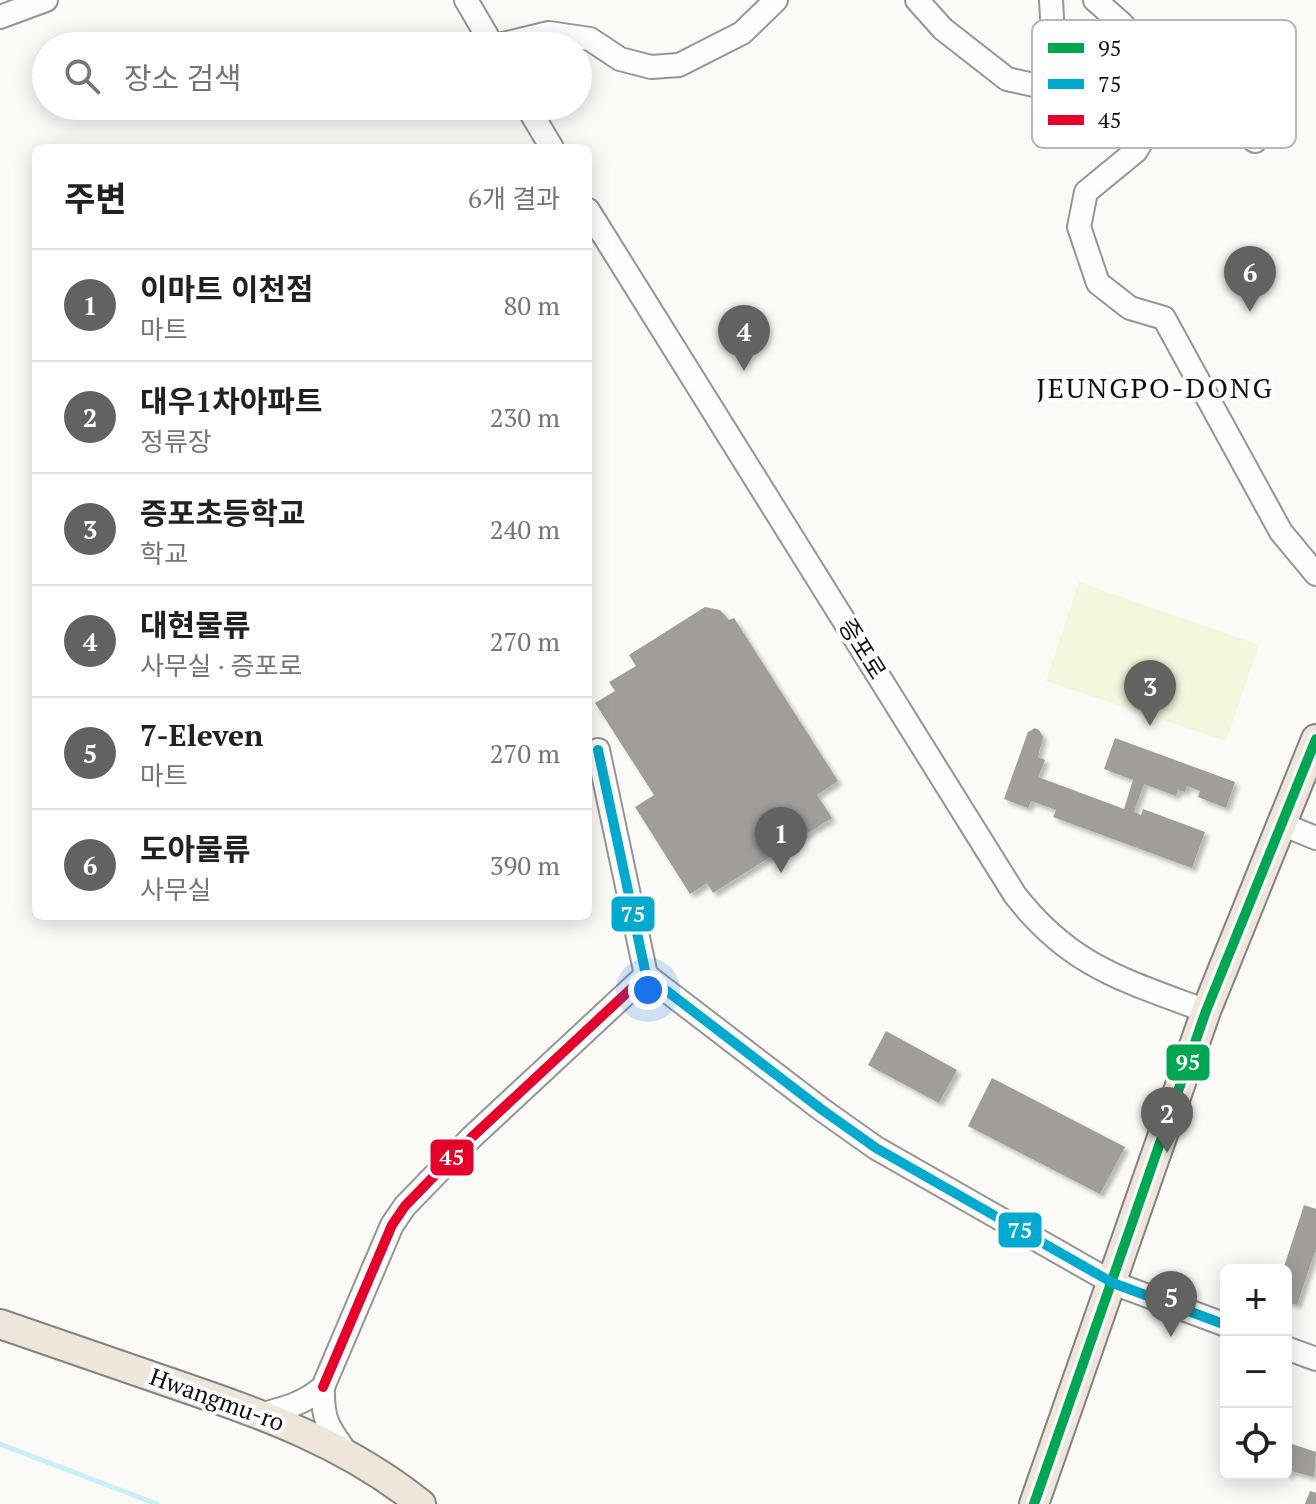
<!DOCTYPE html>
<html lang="ko">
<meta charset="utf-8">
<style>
body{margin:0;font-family:"PT Serif","Noto Sans KR",serif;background:#f2f2f2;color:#202124}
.controls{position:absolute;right:24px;bottom:24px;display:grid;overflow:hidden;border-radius:12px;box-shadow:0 4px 20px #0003}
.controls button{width:72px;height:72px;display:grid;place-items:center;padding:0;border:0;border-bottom:2px solid #e0e0e0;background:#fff;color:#202124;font:40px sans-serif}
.you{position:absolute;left:648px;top:990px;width:28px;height:28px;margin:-20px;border:6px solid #fff;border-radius:50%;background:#1a73e8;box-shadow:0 0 0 12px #1a73e833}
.badge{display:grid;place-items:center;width:52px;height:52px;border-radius:50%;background:#636260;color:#fff;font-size:26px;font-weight:700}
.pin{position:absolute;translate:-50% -66px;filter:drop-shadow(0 2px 4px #0008)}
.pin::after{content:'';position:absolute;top:42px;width:28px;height:24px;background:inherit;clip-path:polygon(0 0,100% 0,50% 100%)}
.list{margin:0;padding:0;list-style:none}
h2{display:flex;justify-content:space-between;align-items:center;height:104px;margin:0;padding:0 32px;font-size:34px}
h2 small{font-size:26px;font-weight:400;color:#757577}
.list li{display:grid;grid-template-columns:52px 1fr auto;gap:24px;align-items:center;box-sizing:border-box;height:112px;padding:0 32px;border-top:2px solid #e0e0e0}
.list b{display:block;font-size:30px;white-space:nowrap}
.list p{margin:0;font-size:26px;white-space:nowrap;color:#757577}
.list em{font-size:26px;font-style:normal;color:#757577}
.icon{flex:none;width:44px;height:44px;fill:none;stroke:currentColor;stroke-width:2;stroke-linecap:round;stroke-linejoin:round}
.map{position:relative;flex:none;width:1316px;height:1504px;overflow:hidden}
.search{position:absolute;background:#fff;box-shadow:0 4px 20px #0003;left:32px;top:32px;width:560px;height:88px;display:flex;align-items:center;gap:20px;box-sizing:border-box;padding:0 28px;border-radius:44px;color:#757577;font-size:30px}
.panel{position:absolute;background:#fff;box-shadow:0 4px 20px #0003;left:32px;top:144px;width:560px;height:776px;border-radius:12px}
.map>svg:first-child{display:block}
</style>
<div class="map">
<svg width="1316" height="1504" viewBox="0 0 1316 1504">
<defs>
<filter id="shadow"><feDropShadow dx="4" dy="4" stdDeviation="2" flood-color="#0004"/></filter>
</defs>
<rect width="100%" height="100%" fill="#fcfaf6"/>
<!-- pitch -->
<path fill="#f3f7de" d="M1079 582 1259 645 1226 741 1046 681Z"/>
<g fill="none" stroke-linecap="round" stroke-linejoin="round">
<!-- stream -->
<path stroke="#c9f0fa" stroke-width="5" d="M0 1444 157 1504"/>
</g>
<!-- building -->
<path fill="#a09d9b" filter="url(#shadow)" d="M705 607 720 610 729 620 734 618 838 781 817 795 832 818 713 893 707 883 690 894 635 807 654 795 595 703 615 691 609 682 636 666 629 655Z
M1035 728 1039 730 1043 737 1038 757 1045 760 1038 777 1124 809 1133 780 1104 769 1115 738 1235 782 1226 808 1198 797 1200 791 1187 786 1185 792 1178 790 1176 796 1144 784 1134 812 1141 815 1143 809 1205 832 1192 868 1053 817 1056 810 1031 801 1028 808 1004 799 1028 732Z
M886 1031 957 1070 939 1103 868 1065Z
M992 1078 1125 1147 1100 1194 968 1126Z
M1304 1205 1316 1209V1248L1297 1305 1286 1302V1270H1283Z
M1286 1442 1316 1452 1314 1477 1291 1471 1289 1476 1286 1475Z
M1310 1491 1316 1493V1504H1305Z"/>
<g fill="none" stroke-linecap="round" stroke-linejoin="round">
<!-- minor casing -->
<g stroke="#969594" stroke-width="26">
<path id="minor" d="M466 0 493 46
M917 0 943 29 1007 79 1056 90 1151 57
M1051 0 1056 90
M1095 0 1121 23 1176 83
M0 17 46 0
M495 46 549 33 590 39 620 59 651 67 679 65 742 33 776 0
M527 106 552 148
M1255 141 1176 83 1136 151 1086 192 1079 227 1098 283 1130 308 1164 318 1281 532 1316 574
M588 210 1015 895C1071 967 1124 980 1206 1011
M598 750 646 975 821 1109 876 1148 1113 1283 1226 1325
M1279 823 1316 838
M1286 1348 1316 1359
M263 1414C286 1408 305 1403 323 1387
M347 1453C328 1428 322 1419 323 1387L392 1225 405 1206 472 1137 646 975"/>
</g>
<!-- major casing -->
<g stroke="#848381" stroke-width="32">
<path id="major" d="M0 1324C58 1344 116 1364 174 1384 264 1415 345 1443 421 1504
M1034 1504 1206 1011 1316 739"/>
</g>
<!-- minor -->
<use href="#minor" stroke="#fffefe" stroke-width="22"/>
<!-- major -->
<use href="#major" stroke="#eee6da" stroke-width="28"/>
<!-- bus-1 casing -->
<g stroke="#fff" stroke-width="16">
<path id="bus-1" d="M1034 1504 1206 1011 1316 739"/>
</g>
<!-- bus-2 casing -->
<g stroke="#fff" stroke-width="16">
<path id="bus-2" d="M598 750 646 975 821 1109 876 1148 1113 1283 1226 1325"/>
</g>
<!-- bus-3 casing -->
<g stroke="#fff" stroke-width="16">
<path id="bus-3" d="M323 1387 392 1225 405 1206 472 1137 646 975"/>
</g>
<!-- bus-1 -->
<use href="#bus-1" stroke="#00a651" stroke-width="10"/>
<!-- bus-2 -->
<use href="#bus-2" stroke="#00a9ce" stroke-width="10"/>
<!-- bus-3 -->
<use href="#bus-3" stroke="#e4002b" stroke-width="10"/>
</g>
<g text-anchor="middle" stroke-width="8" stroke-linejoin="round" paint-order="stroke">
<!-- street labels -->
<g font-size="24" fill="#101010" stroke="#fff">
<text transform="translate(862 649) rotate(58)" y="8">증포로</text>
<text transform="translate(217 1400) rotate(20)" y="8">Hwangmu-ro</text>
</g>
<!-- quarter labels -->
<g font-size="28" letter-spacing="2" fill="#101010" stroke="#fff">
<text x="1155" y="398">JEUNGPO-DONG</text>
</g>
</g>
<!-- legend -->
<rect x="1032" y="20" width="264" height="128" rx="12" fill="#fff" stroke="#b7b7b7" stroke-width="2"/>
<rect x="1048" y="43" width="36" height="10" fill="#00a651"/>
<rect x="1048" y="79" width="36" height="10" fill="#00a9ce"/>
<rect x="1048" y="115" width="36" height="10" fill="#e4002b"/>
<g font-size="22" fill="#101010">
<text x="1098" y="56">95</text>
<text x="1098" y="92">75</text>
<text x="1098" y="128">45</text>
</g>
<g stroke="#fff" stroke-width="3">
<rect x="610" y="895" width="46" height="38" rx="8" fill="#00a9ce"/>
<rect x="1165" y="1043" width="46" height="39" rx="8" fill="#00a651"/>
<rect x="429" y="1138" width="46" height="39" rx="8" fill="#e4002b"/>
<rect x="997" y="1211" width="46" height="38" rx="8" fill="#00a9ce"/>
</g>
<g font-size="22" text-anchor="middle" font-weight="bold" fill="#fff">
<text x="633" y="922">75</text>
<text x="1188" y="1070">95</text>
<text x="452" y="1165">45</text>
<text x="1020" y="1238">75</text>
</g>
</svg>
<div class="controls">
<button>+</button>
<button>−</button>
<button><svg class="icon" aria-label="locate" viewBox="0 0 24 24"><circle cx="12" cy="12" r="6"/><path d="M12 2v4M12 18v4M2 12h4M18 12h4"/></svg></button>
</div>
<div class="you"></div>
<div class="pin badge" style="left:781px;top:873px">1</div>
<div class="pin badge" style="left:1167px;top:1153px">2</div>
<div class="pin badge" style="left:1150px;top:726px">3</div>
<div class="pin badge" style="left:744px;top:371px">4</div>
<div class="pin badge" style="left:1171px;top:1337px">5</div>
<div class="pin badge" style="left:1250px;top:312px">6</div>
<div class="search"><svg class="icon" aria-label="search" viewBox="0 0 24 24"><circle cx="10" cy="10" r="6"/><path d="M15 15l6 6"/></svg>장소 검색</div>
<section class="panel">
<h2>주변<small>6개 결과</small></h2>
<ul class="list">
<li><span class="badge">1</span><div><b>이마트 이천점</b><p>마트</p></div><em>80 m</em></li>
<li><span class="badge">2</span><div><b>대우1차아파트</b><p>정류장</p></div><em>230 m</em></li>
<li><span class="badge">3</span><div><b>증포초등학교</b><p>학교</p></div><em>240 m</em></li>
<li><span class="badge">4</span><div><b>대현물류</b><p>사무실 · 증포로</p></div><em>270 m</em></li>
<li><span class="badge">5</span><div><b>7-Eleven</b><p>마트</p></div><em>270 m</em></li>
<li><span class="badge">6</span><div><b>도아물류</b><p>사무실</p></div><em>390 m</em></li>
</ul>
</section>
</div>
